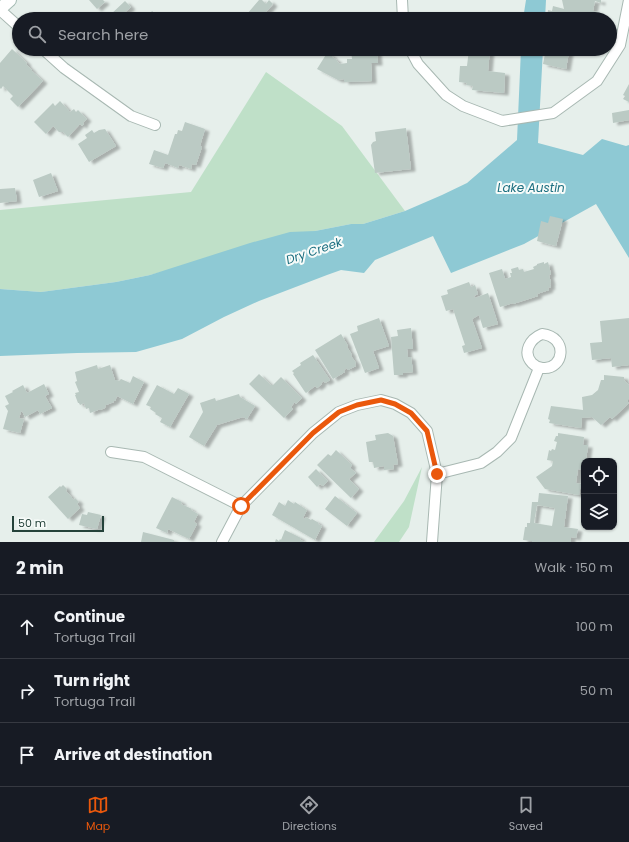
<!DOCTYPE html>
<meta charset="utf-8">
<style>
body{margin:0;font-family:Poppins,sans-serif;background:#242831;color:#f1f3f6}
.controls{position:absolute;right:12px;bottom:12px;display:grid;overflow:hidden;border-radius:8px;box-shadow:0 1px 3px #0004}
.controls button{width:36px;height:36px;display:grid;place-items:center;padding:0;border:0;border-bottom:1px solid #363941;background:#171b24;color:#f1f3f6;font:20px sans-serif}
.scale{position:absolute;left:12px;bottom:10px;width:92px;box-sizing:border-box;padding-left:4px;border:2px solid #24423a;border-top:0;font-size:11px;line-height:14px;white-space:nowrap;color:#24423a;-webkit-text-stroke:3px #f7fbf9;paint-order:stroke}
.stop{position:absolute;width:12px;height:12px;margin:-9px;border:3px solid #ea580c;border-radius:50%;background:#fff}
.stop.end{background:#ea580c;border-color:#fff;box-shadow:0 1px 4px #0008}
.list{margin:0;padding:0;list-style:none}
h2{display:flex;justify-content:space-between;align-items:center;height:52px;margin:0;padding:0 16px;font-size:17px}
h2 small{font-size:13px;font-weight:400;color:#9ea1a6}
.list li{display:grid;grid-template-columns:26px 1fr auto;gap:12px;align-items:center;box-sizing:border-box;height:64px;padding:0 16px;border-top:1px solid #363941}
.list b{display:block;font-size:15px;white-space:nowrap}
.list p{margin:0;font-size:13px;white-space:nowrap;color:#9ea1a6}
.list em{font-size:13px;font-style:normal;color:#9ea1a6}
.icon{flex:none;width:22px;height:22px;fill:none;stroke:currentColor;stroke-width:2;stroke-linecap:round;stroke-linejoin:round}
.map{position:relative;flex:none;width:629px;height:542px;overflow:hidden}
.search{position:absolute;background:#171b24;box-shadow:0 1px 3px #0004;left:12px;right:12px;top:12px;height:44px;display:flex;align-items:center;gap:10px;box-sizing:border-box;padding:0 14px;border-radius:22px;color:#9ea1a6;font-size:15px}
.sheet{height:244px;background:#171b24}
nav{display:flex;justify-content:space-around;align-items:center;box-sizing:border-box;height:56px;border-top:1px solid #363941;background:#171b24;font-size:11px;color:#9ea1a6}
nav a{display:grid;justify-items:center;gap:2px}
nav .on{color:#ea580c}
.map>svg:first-child{display:block}
</style>
<div class="map">
<svg width="629" height="542" viewBox="0 0 629 542">
<defs>
<filter id="shadow"><feDropShadow dx="4.5" dy="2.5" stdDeviation="1" flood-color="#0004"/></filter>
</defs>
<rect width="100%" height="100%" fill="#e6efeb"/>
<!-- green -->
<path fill="#bfe0c8" d="M266 72 342 126 405 211 363 224H351L315 231 150 275 116 282 41 292 0 289V210L191 192Z
M422 467 409 527 399 542H374L404 501Z"/>
<!-- water -->
<path fill="#8ec9d4" d="M526 0H546L545 19H523Z
M521 49H543L538 143 583 155 602 139 626 146 629 145V258L596 204 524 244 451 273 433 236 375 260 364 273 341 270 327 275 259 301 224 317 182 339 136 352 77 353 0 356V289L41 292 116 282 150 275 250 243 290 232 315 231 351 224H363L405 211 442 195 467 183 517 140Z"/>
<!-- building -->
<path fill="#bbcac4" fill-rule="evenodd" filter="url(#shadow)" d="M89 0H103L105 2 97 9Z
M259 0H262L266 4 269 0 273 4 260 19H253L247 14Z
M562 0H601V3L595 1 593 11 599 12 598 19H547L548 10 552 11 553 6 564 9Z
M125 1 131 7 122 15 126 19H113L110 15Z
M152 11 158 16 162 19H146Z
M12 49 27 63 26 64 32 70V71L43 81 18 107 10 99 13 96 3 86 1 89 0 88V63Z
M469 49H490L488 71 505 73 504 93 472 90 473 86 466 85 467 83 459 82 460 66H467Z
M546 49H572L571 52H569L566 69 543 64Z
M351 51H360L361 56H365V52H368V51H377L378 63H371L372 81 344 82V79L338 80 317 69 327 53 333 56 332 57 337 60V61L340 64 347 63V59H352Z
M629 84V102L623 99 625 96 623 95Z
M60 101 70 112 74 109 76 112 78 110 87 119 83 123 84 124 82 126 80 124 68 137 63 132H59L53 126 46 134 34 122 53 103 55 106Z
M629 110V120L613 123 612 113Z
M185 122 205 129 200 146 202 147 196 165 192 164 191 169 179 165 178 168 165 163 163 168 149 164 154 150 168 155 175 134H177L178 130 182 131Z
M406 128 411 169 375 173 371 145 373 142 376 141 375 132Z
M105 129 116 146 89 162 78 144 87 138 85 135 92 130 94 133 99 130Z
M51 173 58 191 39 197 33 180Z
M15 188 17 201 0 203V189Z
M550 216 563 219 556 246 537 241 541 221 548 223Z
M544 262V264L548 262 551 274 549 275 551 283 550 284 551 287 548 288 549 290 537 294 538 296 513 304V303L500 307 489 273 502 269 505 279 511 277 510 273H512L511 269 518 267 519 270 523 269 524 272 534 269 533 267 537 265V264Z
M469 282 471 287 475 285 478 294 474 296 475 298 488 293 498 324 483 328 479 315 472 319 482 348 464 353 462 346 465 345 453 309 446 311 441 296 448 294 447 290Z
M379 318 389 346 373 351 379 368 365 373 350 334 358 331 357 326Z
M629 318V365L612 367 611 358 592 360 590 343 602 342 600 321Z
M411 328 413 349H407L408 357H411L413 372 403 373V375H394L391 337 398 336 397 330Z
M341 334 348 346 347 347 352 355 351 356 356 363 355 364 356 366 348 370 347 368 344 370 345 372 333 379 315 350Z
M313 355 330 380 325 383 324 381 321 383 322 384 317 388 315 386 306 393 305 392 293 374 294 373 292 371 301 365 300 363Z
M97 365 98 369 110 365 115 380H117L119 381 121 379 130 383 133 376 144 382 133 404 117 396 115 401H113L114 402 106 405 105 408 100 410 98 409V410L90 413 89 408 86 409 84 403 80 405 79 403H78L75 395H76L75 393 79 392 75 382 77 381 75 372Z
M259 374 271 385H273L281 377 302 398 296 404 295 402 294 403 291 407 293 409 284 418 249 384Z
M604 375 624 377V380L629 385V398L627 401 629 403 612 419 610 417 601 425 592 417 582 418 581 428 549 423 550 420 548 419 551 406 583 410 582 397 592 395 598 390 601 380H604Z
M44 384 49 394 45 396 52 408 40 414 38 410 25 417 22 411 21 412 19 418 24 419 20 433 3 429 8 411 5 406 9 404 5 396 13 392 12 391 23 385 27 393Z
M157 385 174 394 178 388 189 394 170 427 160 422 162 418 155 414 156 413 150 409 151 407 146 405Z
M239 394 240 397 255 406 247 419 243 417 217 425 204 446 189 437 203 412 200 403 215 398 216 401Z
M388 433 393 436 398 464 393 465 394 469 384 470V466L374 468 373 462H369L366 442 376 440 375 435Z
M558 433 584 437 583 445H588L586 461H584V470L578 469 576 483 581 484 579 495 545 489 536 477 552 466 553 461 547 460 549 450 551 451 552 449 555 450 557 442 554 441 556 436H558Z
M336 450 352 465 350 468 356 473 349 479 359 489 351 498 317 465 328 454 331 456Z
M316 469 328 481 323 486 320 484 317 487 308 477Z
M63 485 67 489 66 491 74 500 75 498 79 502 77 504 80 508 68 519 48 497 60 486 61 487Z
M539 493 568 496 564 527 578 529 576 538 571 537V542H532V541L523 540 525 527H527V523H530L532 502H538ZM537 505 555 508 552 526 534 523Z
M335 496 357 513 347 526 325 509Z
M172 497 182 502 181 504 192 509 191 510 198 514 194 522 197 524 189 539 168 529 167 533 156 528Z
M288 500 294 504 295 502 307 510 303 518 305 519 306 517 311 520 312 519 319 523 318 524 322 526 315 540 272 515 279 502 285 506Z
M88 512 101 515 97 529 79 525 82 514 87 515Z
M285 530 301 538 300 540 305 542H275L276 539 279 541 280 539 281 540Z
M143 532 174 540V542H141Z"/>
<g fill="none" stroke-linecap="round" stroke-linejoin="round">
<!-- street casing -->
<g stroke="#a8b8b2" stroke-width="12">
<path id="street" d="M402 0 403 19
M0 10 19 27
M43 49 64 68 131 116 155 125
M410 49 418 64 446 95 463 106 502 121 553 113 597 81 620 45 629 0
M542 334C569 337 564 370 543 368 539 368 535 366 532 363 522 352 530 339 542 334Z
M111 452 144 457 241 506
M437 474 481 463 497 452 511 438 539 368
M222 542 241 506 313 433 339 412 357 405 381 400 395 404 411 413 427 431 437 474 432 542"/>
</g>
<!-- secondary casing -->
<g stroke="#a4bbb3" stroke-width="14">
<path id="secondary" d="M0 9 10 0"/>
</g>
<!-- street -->
<use href="#street" stroke="#fff" stroke-width="10"/>
<!-- secondary -->
<use href="#secondary" stroke="#fff" stroke-width="12"/>
</g>
<g fill="none" stroke-linecap="round" stroke-linejoin="round">
<!-- route -->
<path stroke="#ea580c" stroke-width="5" d="M241 506 313 433 339 412 357 405 381 400 395 404 411 413 427 431 437 474"/>
</g>
<g text-anchor="middle" stroke-width="4" stroke-linejoin="round" paint-order="stroke">
<!-- water labels -->
<g font-size="12" font-style="italic" fill="#1c6f80" stroke="#f7fbf9">
<text x="531" y="192">Lake Austin</text>
<text transform="translate(314 251) rotate(-19)" y="4">Dry Creek</text>
</g>
</g>
</svg>
<div class="controls">
<button><svg class="icon" aria-label="locate" viewBox="0 0 24 24"><circle cx="12" cy="12" r="6"/><path d="M12 2v4M12 18v4M2 12h4M18 12h4"/></svg></button>
<button><svg class="icon" aria-label="layers" viewBox="0 0 24 24"><path d="M12 4l9 5-9 5-9-5zM3 14l9 5 9-5"/></svg></button>
</div>
<div class="scale">50 m</div>
<div class="stop" style="left:241px;top:506px"></div>
<div class="stop end" style="left:437px;top:474px"></div>
<div class="search"><svg class="icon" aria-label="search" viewBox="0 0 24 24"><circle cx="10" cy="10" r="6"/><path d="M15 15l6 6"/></svg>Search here</div>
</div>
<section class="sheet">
<h2>2 min<small>Walk · 150 m</small></h2>
<ul class="list">
<li><svg class="icon" aria-label="ahead" viewBox="0 0 24 24"><path d="M12 20V5M6 11l6-6 6 6"/></svg><div><b>Continue</b><p>Tortuga Trail</p></div><em>100 m</em></li>
<li><svg class="icon" aria-label="right" viewBox="0 0 24 24"><path d="M7 20v-9h11M14 6l5 5-5 5"/></svg><div><b>Turn right</b><p>Tortuga Trail</p></div><em>50 m</em></li>
<li><svg class="icon" aria-label="arrive" viewBox="0 0 24 24"><path d="M6 21V4h12l-3 4 3 4H6"/></svg><div><b>Arrive at destination</b></div></li>
</ul>
</section>
<nav>
<a class="on"><svg class="icon" aria-label="map" viewBox="0 0 24 24"><path d="M3 6l6-2 6 2 6-2v14l-6 2-6-2-6 2zM9 4v14M15 6v14"/></svg>Map</a>
<a><svg class="icon" aria-label="directions" viewBox="0 0 24 24"><path d="M12 3l9 9-9 9-9-9zM9 14v-3h6M13 9l2 2-2 2"/></svg>Directions</a>
<a><svg class="icon" aria-label="saved" viewBox="0 0 24 24"><path d="M7 4h10v16l-5-4-5 4z"/></svg>Saved</a>
</nav>
